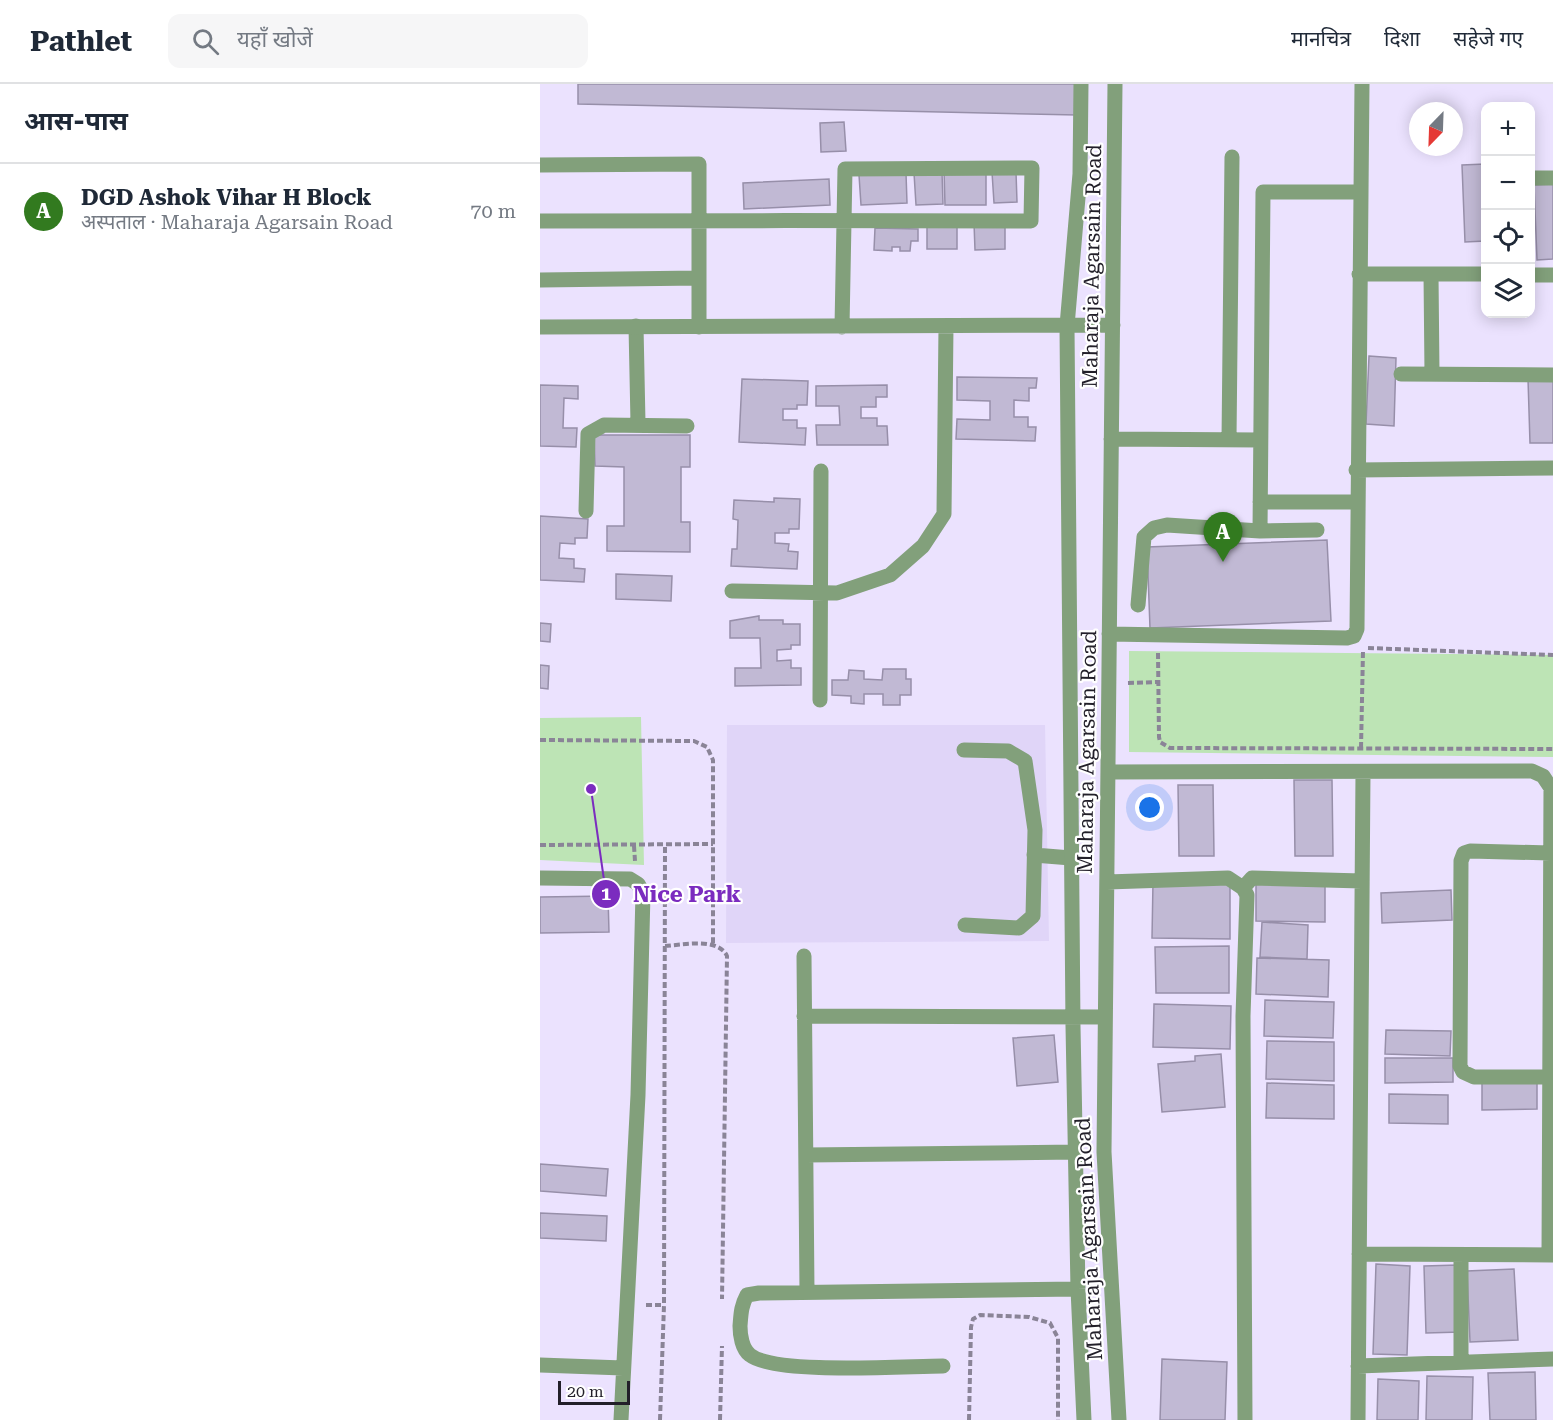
<!DOCTYPE html>
<html lang="hi">
<meta charset="utf-8">
<style>
body{margin:0;font-family:"Roboto Serif","Noto Sans Devanagari",serif;background:#f6f6f7;color:#1f2937}
.controls{position:absolute;right:18px;top:18px;display:grid;overflow:hidden;border-radius:12px;box-shadow:0 3px 15px #0003}
.controls button{width:54px;height:54px;display:grid;place-items:center;padding:0;border:0;border-bottom:2px solid #e0e1e3;background:#fff;color:#1f2937;font:30px sans-serif}
.compass{position:absolute;left:869px;top:18px;width:54px;height:54px;border-radius:50%;background:#fff;box-shadow:0 3px 15px #0003;rotate:203deg}
.scale{position:absolute;left:18px;bottom:15px;width:72px;box-sizing:border-box;padding-left:6px;border:3px solid #221f29;border-top:0;font-size:16px;line-height:21px;white-space:nowrap;color:#221f29;-webkit-text-stroke:4px #fff;paint-order:stroke}
.you{position:absolute;left:610px;top:724px;width:21px;height:21px;margin:-15px;border:4px solid #fff;border-radius:50%;background:#1a73e8;box-shadow:0 0 0 9px #1a73e833}
.badge{display:grid;place-items:center;width:39px;height:39px;border-radius:50%;background:#327a1f;color:#fff;font-size:20px;font-weight:700}
.pin{position:absolute;translate:-50% -50px;filter:drop-shadow(0 2px 3px #0008)}
.pin::after{content:'';position:absolute;top:32px;width:21px;height:18px;background:inherit;clip-path:polygon(0 0,100% 0,50% 100%)}
.list{margin:0;padding:0;list-style:none}
h2{display:flex;justify-content:space-between;align-items:center;height:78px;margin:0;padding:0 24px;font-size:26px}
h2 small{font-size:20px;font-weight:400;color:#747a83}
.list li{display:grid;grid-template-columns:39px 1fr auto;gap:18px;align-items:center;box-sizing:border-box;height:96px;padding:0 24px;border-top:2px solid #e0e1e3}
.list b{display:block;font-size:22px;white-space:nowrap}
.list p{margin:0;font-size:20px;white-space:nowrap;color:#747a83}
.list em{font-size:20px;font-style:normal;color:#747a83}
.icon{flex:none;width:33px;height:33px;fill:none;stroke:currentColor;stroke-width:2;stroke-linecap:round;stroke-linejoin:round}
.map{position:relative;flex:none;width:1013px;height:1336px;overflow:hidden}
header{display:flex;align-items:center;gap:36px;box-sizing:border-box;height:84px;padding:0 30px;background:#fff;border-bottom:2px solid #e0e1e3}
header strong{font-size:28px}
nav{display:flex;gap:33px;margin-inline-start:auto;font-size:21px}
.search{width:420px;height:54px;background:#f6f6f7;display:flex;align-items:center;gap:15px;box-sizing:border-box;padding:0 21px;border-radius:12px;color:#747a83;font-size:22px}
main{display:flex}
aside{flex:1;background:#fff}
.map>svg:first-child{display:block}
</style>
<header>
<strong>Pathlet</strong>
<div class="search"><svg class="icon" aria-label="search" viewBox="0 0 24 24"><circle cx="10" cy="10" r="6"/><path d="M15 15l6 6"/></svg>यहाँ खोजें</div>
<nav><a>मानचित्र</a><a>दिशा</a><a>सहेजे गए</a></nav>
</header>
<main>
<aside>
<h2>आस-पास<small></small></h2>
<ul class="list">
<li><span class="badge">A</span><div><b>DGD Ashok Vihar H Block</b><p>अस्पताल · Maharaja Agarsain Road</p></div><em>70 m</em></li>
</ul>
</aside>
<div class="map">
<svg width="1013" height="1336" viewBox="0 0 1013 1336">
<rect width="100%" height="100%" fill="#ebe2fe"/>
<!-- built -->
<path fill="#e0d5f8" d="M187 641H505L509 857 186 859Z"/>
<!-- green -->
<path fill="#bde4b5" d="M589 567 1013 571V673L589 668Z
M101 633 104 781 0 776V634Z"/>
<!-- building -->
<path fill="#c1b9d4" stroke="#978fa9" stroke-width="1.5" d="M38 0H538L537 31 38 20Z
M304 38 306 67 281 68 280 39Z
M945 80V157L925 158 922 81Z
M404 86 446 87V121H405Z
M402 88 403 120 376 121 374 89Z
M452 88H476L477 118 454 119Z
M366 89 367 119 321 121 319 91Z
M289 95 290 121 204 125 203 99Z
M1013 100V175L997 176 994 101Z
M417 139V165H387V140Z
M434 139H465V165L435 166Z
M335 144 378 145V157H371L370 167H360V163H352V167L334 166Z
M829 272 856 274 854 342 826 340Z
M417 293 497 294 496 304H489V317L474 316V333H488V343H496L495 357 416 355 417 335 450 336V317L417 316Z
M1013 294V359H990L988 295Z
M202 295 268 297 267 321H257V325H243V336H257V344H266L265 361 199 358Z
M0 301 38 302V315L24 314 23 344H37L36 363 0 362Z
M347 301V313H336V323H321V334H337V342H347L348 361H277L276 341H300L299 322H276V302Z
M54 351H150V383H141V438H150V468L67 467V442H84V383L55 382Z
M234 414 260 415 259 445H249V449H235V459L249 460 248 467 258 468 257 485 191 482 192 465H197L198 436 193 435 194 416 234 418Z
M0 432 48 435 47 454H35V460L20 459 19 474 34 475V484L45 485 44 498 0 496Z
M787 456 791 537 610 544 607 463Z
M76 490 132 492 131 517 76 515Z
M219 532V536H243V540H260V561H251V565L237 566V577L251 576V584H261V601L195 602V584H221L220 554H190V537Z
M0 539 11 540 10 558 0 557Z
M0 581 9 582 8 605 0 604Z
M343 585H366V595H371V611H360V621H343V610H324V620L311 619V612L292 611V596H308L309 586 324 587V595L342 596Z
M754 696H792L793 772H755Z
M638 701H673L674 772H639Z
M716 796 785 797V838L716 837Z
M613 798 690 799V855L612 854Z
M911 806 912 836 842 839 841 809Z
M68 812 69 848 0 849V813Z
M722 838 768 841 767 875 720 873Z
M689 862V909H616L615 863Z
M717 874 789 876 788 913 716 910Z
M725 916 794 918 793 954 724 952Z
M614 920 691 922 690 965 613 963Z
M846 946 911 947 910 972 845 970Z
M514 951 518 998 477 1002 473 954Z
M727 957 794 958V997L726 995Z
M681 970 685 1023 622 1028 618 980 655 977V972Z
M845 974H913V998L845 999Z
M997 994V1025L942 1026V995Z
M727 999 794 1001V1035L726 1034Z
M849 1010 908 1011V1040L849 1039Z
M0 1080 68 1085 66 1112 0 1107Z
M0 1129 67 1132 66 1157 0 1154Z
M836 1180 870 1182 867 1271 833 1270Z
M918 1181 921 1248 886 1249 884 1182Z
M974 1185 978 1256 930 1258 927 1187Z
M622 1275 687 1278 685 1336H620Z
M995 1288 996 1336H950L948 1289Z
M887 1292 933 1293 932 1336H886Z
M838 1295 879 1297 878 1336H837Z"/>
<g fill="none" stroke-linecap="round" stroke-linejoin="round">
<!-- path -->
<path stroke="#8a8497" stroke-width="4" stroke-dasharray="6 3" stroke-linecap="butt" d="M828 564 1013 571
M618 569 619 653 620 658 630 664 1013 665
M588 599 618 598
M0 656 154 657 167 663 173 676V861
M821 664 823 567
M0 761 173 760
M94 762 95 777
M125 862C143 861 178 853 187 872L182 1215
M106 1221H124
M120 1336 124 1221 125 761
M180 1336 182 1262
M429 1336 431 1243 433 1235 440 1231 489 1233 510 1239 518 1254V1336"/>
<!-- service -->
<path stroke="#82a07b" stroke-width="15" d="M96 242 98 339
M46 427 48 350 64 341 147 342
M424 666 468 667 485 677 495 746 493 832 479 844 425 841
M494 771 531 774"/>
<!-- minor -->
<path stroke="#82a07b" stroke-width="15" d="M541 0 540 90 527 242 533 942 538 1205 544 1336
M575 0 564 1068 579 1336
M0 81 159 80V243
M990 94H1013
M0 137C164 136 327 137 491 137L492 84 305 85 302 243
M819 190H945
M891 190 892 290
M990 191H1013
M0 196 159 194
M0 243 573 241
M861 290 1013 291
M571 355 720 356
M689 356 692 73
M816 386 1013 384
M720 418H817
M720 447 723 108H821
M192 507 297 509 350 491 383 462 404 430 406 242
M598 521 604 453 614 444 627 441 720 447 777 446
M569 550 807 554 814 552 817 545 822 0
M280 616 281 387
M568 688 992 687 1003 692 1011 704 1009 1171
M0 794 90 795 98 800 103 809 98 1011 81 1336
M567 798 688 794 703 804 707 811 703 932 705 1336
M703 804 712 794 822 797
M264 872 267 1208
M264 932 565 933
M1009 993H934L923 988 920 982 921 777 924 769 930 767 1010 769
M266 1071 537 1068
M819 1170 1013 1171
M921 1171V1278
M0 1281 83 1284
M403 1282C366 1282 235 1291 210 1271 202 1265 200 1251 200 1242 201 1230 201 1222 207 1211L219 1209 538 1205
M818 1282 1013 1275
M818 1336 823 688"/>
</g>
<g text-anchor="middle" stroke-width="4.5" stroke-linejoin="round" paint-order="stroke">
<!-- street labels -->
<g font-size="21" fill="#221f29" stroke="#fff">
<text transform="translate(552 182) rotate(-89)" y="7">Maharaja Agarsain Road</text>
<text transform="translate(547 668) rotate(-89)" y="7">Maharaja Agarsain Road</text>
<text transform="translate(549 1155) rotate(-93)" y="7">Maharaja Agarsain Road</text>
</g>
</g>
<!-- callouts -->
<path fill="none" stroke="#7b2cbf" stroke-width="2" d="M51 705L66 810"/>
<g fill="#7b2cbf" stroke="#fff" stroke-width="2">
<circle cx="51" cy="705" r="6"/>
<circle cx="66" cy="810" r="15"/>
</g>
<g font-size="18" text-anchor="middle" font-weight="bold" fill="#fff">
<text x="66" y="816">1</text>
</g>
<g font-size="22" text-anchor="middle" font-weight="bold" fill="#7b2cbf" stroke="#fff" stroke-width="4.5" stroke-linejoin="round" paint-order="stroke">
<text x="147" y="818">Nice Park</text>
</g>
</svg>
<div class="controls">
<button>+</button>
<button>−</button>
<button><svg class="icon" aria-label="locate" viewBox="0 0 24 24"><circle cx="12" cy="12" r="6"/><path d="M12 2v4M12 18v4M2 12h4M18 12h4"/></svg></button>
<button><svg class="icon" aria-label="layers" viewBox="0 0 24 24"><path d="M12 4l9 5-9 5-9-5zM3 14l9 5 9-5"/></svg></button>
</div>
<svg class="compass" viewBox="-18 -18 36 36"><path d="M0-13l5 13h-10z" fill="#e53935"/><path d="M0 13l5-13h-10z" fill="#747a83"/></svg>
<div class="scale">20 m</div>
<div class="you"></div>
<div class="pin badge" style="left:683px;top:478px">A</div>
</div>
</main>
